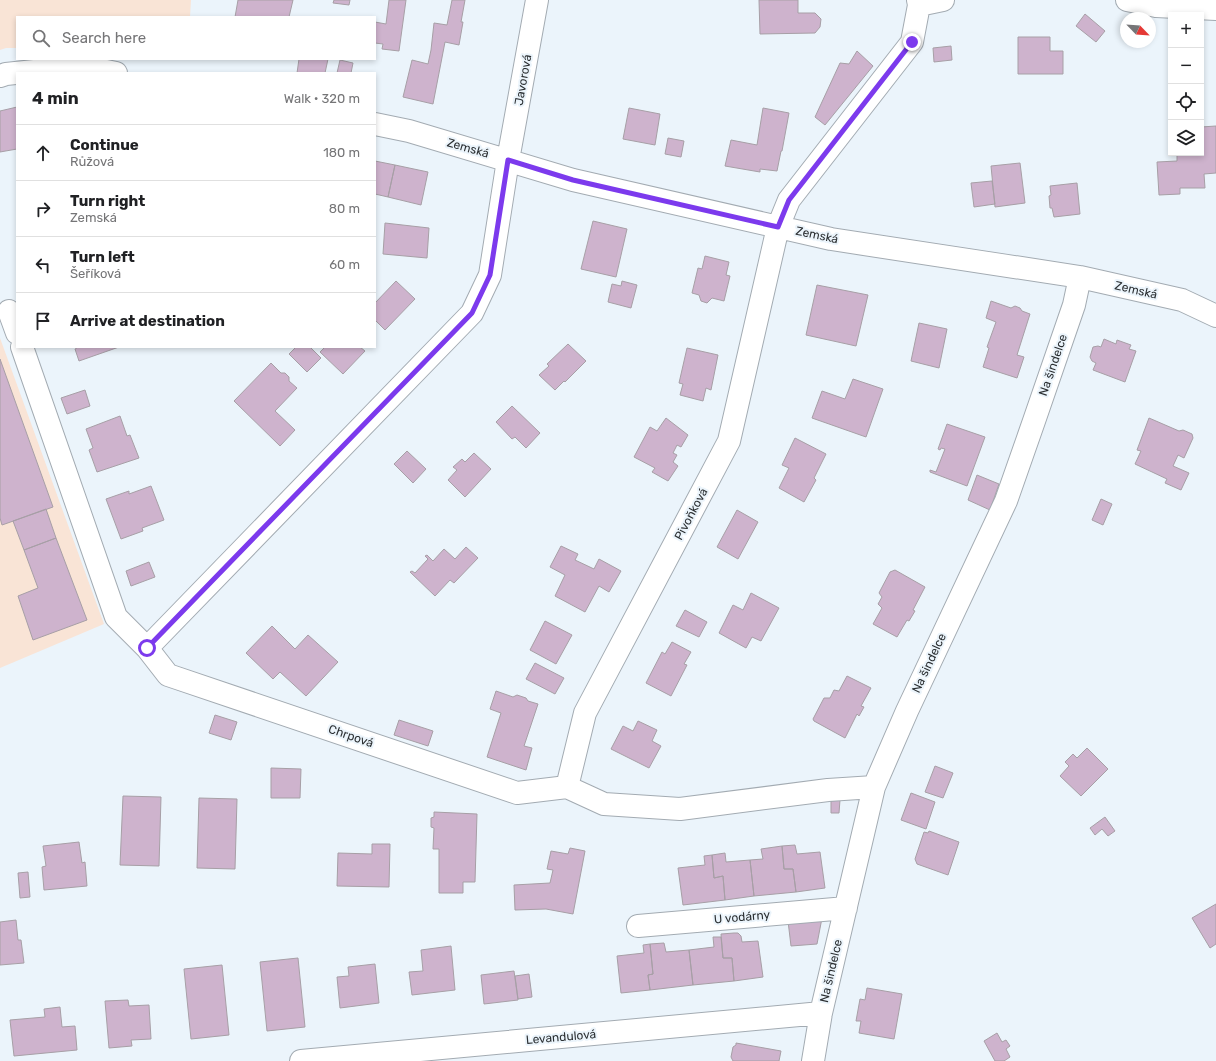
<!DOCTYPE html>
<meta charset="utf-8">
<style>
body{margin:0;font-family:Rubik,sans-serif;background:#f6f6f6;color:#202124}
.controls{position:absolute;right:12px;top:12px;display:grid;overflow:hidden;border-radius:0px;box-shadow:0 2px 6px #0003}
.controls button{width:36px;height:36px;display:grid;place-items:center;padding:0;border:0;border-bottom:1px solid #e0e0e0;background:#fff;color:#202124;font:20px sans-serif}
.compass{position:absolute;left:1120px;top:12px;width:36px;height:36px;border-radius:50%;background:#fff;box-shadow:0 2px 6px #0003;rotate:115deg}
.stop{position:absolute;width:12px;height:12px;margin:-9px;border:3px solid #7c3aed;border-radius:50%;background:#fff}
.stop.end{background:#7c3aed;border-color:#fff;box-shadow:0 1px 4px #0008}
.list{margin:0;padding:0;list-style:none}
h2{display:flex;justify-content:space-between;align-items:center;height:52px;margin:0;padding:0 16px;font-size:17px}
h2 small{font-size:13px;font-weight:400;color:#757577}
.list li{display:grid;grid-template-columns:26px 1fr auto;gap:12px;align-items:center;box-sizing:border-box;height:56px;padding:0 16px;border-top:1px solid #e0e0e0}
.list b{display:block;font-size:15px;white-space:nowrap}
.list p{margin:0;font-size:13px;white-space:nowrap;color:#757577}
.list em{font-size:13px;font-style:normal;color:#757577}
.icon{flex:none;width:22px;height:22px;fill:none;stroke:currentColor;stroke-width:2;stroke-linecap:round;stroke-linejoin:round}
.map{position:relative;flex:none;width:1216px;height:1061px;overflow:hidden}
.search{position:absolute;background:#fff;box-shadow:0 2px 6px #0003;left:16px;top:16px;width:360px;height:44px;display:flex;align-items:center;gap:10px;box-sizing:border-box;padding:0 14px;border-radius:0px;color:#757577;font-size:15px}
.panel{position:absolute;background:#fff;box-shadow:0 2px 6px #0003;left:16px;top:72px;width:360px;height:276px;border-radius:0px}
.map>svg:first-child{display:block}
</style>
<div class="map">
<svg width="1216" height="1061" viewBox="0 0 1216 1061">
<rect width="100%" height="100%" fill="#ebf4fb"/>
<!-- industrial -->
<path fill="#f9e4d6" d="M0 0H191L190 17H17V48H6L0 50Z
M0 338 104 624 0 668Z"/>
<!-- building -->
<path fill="#ceb3cd" stroke="#a79fa6" d="M238 0H293L289 17H235Z
M334 0H350L349 5 333 3Z
M389 0H406L399 51 382 49 383 44 375 43V22L386 24Z
M452 0H465L461 22H463L459 45 445 42 433 104 403 97 412 60 428 64 431 50 434 23 447 25Z
M759 0H798V13H815L821 19 820 27 815 33 760 34Z
M1085 14 1105 31 1096 42 1076 26Z
M1018 37H1050V51H1063V74H1018Z
M951 46 952 60 934 62 933 48Z
M857 51 873 66 825 125 815 117 840 63 849 64Z
M299 59H328L325 73H297Z
M340 60 353 63 351 73H337Z
M17 107V149L0 152V111Z
M629 108 660 114 655 145 623 139Z
M763 108 789 113 782 151H781L777 171 760 169V172L725 166 731 140 757 145Z
M1216 126V173L1204 174 1205 188H1180V194L1159 195 1157 162 1177 161V153H1201V127Z
M668 138 684 141 681 157 665 154Z
M375 161 395 165 388 197 375 194Z
M1020 163 1025 203 995 207 991 166Z
M395 165 428 172 421 205 388 197Z
M992 181 995 204 974 207 971 183Z
M1077 183 1080 214 1054 217 1052 208H1050L1049 196 1051 195 1050 186Z
M593 221 627 229 616 277 581 269Z
M385 223 429 228 427 258 383 254Z
M705 256 729 262 726 275 730 276 724 301 712 298 707 303 701 301 699 295 692 293 698 268 702 269Z
M396 281 415 299 385 330 375 320V303Z
M622 281 637 285 631 308 608 302 612 284 621 286Z
M817 285 868 295 856 346 806 335Z
M991 301 1011 308 1015 306 1020 308 1022 311 1030 314 1017 355 1024 357 1017 378 983 367 989 348 987 347 996 322 986 318Z
M919 323 947 329 939 368 911 361Z
M1104 339 1116 344 1117 340 1131 345 1129 349 1136 351 1125 382 1093 370 1096 363 1092 361 1090 357 1093 347 1098 346 1101 347Z
M568 344 586 361 565 382 564 381 555 390 539 375 549 366 547 364Z
M76 347H119L79 361 75 349H76Z
M296 347H310L321 358 307 372 289 354Z
M325 347H360L365 351 343 374 320 352Z
M687 348 718 355 711 390 706 388 703 401 680 395 683 384 679 383Z
M0 359 53 507 2 525 0 518Z
M271 363 281 373H285L289 377V381L297 388 275 411 295 430 280 446 234 401Z
M853 379 883 389 866 437 812 418 822 391 845 399Z
M85 390 90 406 67 414 61 398Z
M512 406 540 433 526 448 515 437 512 439 496 422Z
M120 416 127 436 130 435 139 458 97 472 89 450 93 448 86 429Z
M666 418 688 435 681 447 677 445 673 453 677 455 673 462 678 466 668 481 652 472 655 468 634 457 650 427 657 431Z
M1149 418 1179 431 1183 430 1192 434 1193 438 1184 458 1178 455 1173 466 1189 473 1181 490 1165 483 1167 479 1135 464 1141 451 1137 450Z
M947 424 985 437 967 486 930 472V470L936 472 945 449 941 448 940 450 938 449Z
M795 438 826 454 814 478 816 480 804 502 779 488 789 468 782 465Z
M407 451 426 469 413 483 394 464Z
M474 453 491 469 465 497 448 480 457 470 453 467 462 459 465 462Z
M977 475 999 484 990 510 968 500Z
M151 486 164 520 142 528 143 531 121 539 106 499 129 491V494Z
M1101 499 1112 504 1103 525 1092 520Z
M46 509 56 538 24 550 13 521Z
M737 510 758 522 738 559 717 547Z
M56 538 87 620 33 640 18 596 38 588 24 550Z
M561 546 578 554 575 560 594 569 599 559 621 571 609 592 599 586 585 612 555 596 565 575 550 567Z
M466 547 478 558 454 583 450 580 435 596 410 572 412 571 415 573 428 559 425 556 427 555 433 561 444 549 455 559Z
M149 562 155 577 131 586 126 571Z
M895 570 925 587 913 610 915 611 909 621 907 620 897 637 873 624 882 608 878 604 882 597 879 593 880 591 890 572Z
M751 593 779 608 761 641 752 637 746 648 719 633 733 605 743 610Z
M685 610 707 622 699 637 676 626Z
M545 621 572 635 556 664 530 650Z
M272 626 295 649 308 635 338 662 306 696 280 672 273 679 246 653Z
M672 642 691 652 684 664 687 665 671 696 646 683 662 652 665 654Z
M535 663 564 678 555 694 526 679Z
M847 676 871 688 861 706 864 707 859 716 857 714 845 738 814 721 813 719 824 698H830L834 690 839 691Z
M496 691 513 697 517 695 526 698 528 701 538 704 524 746 532 748 526 770 487 757 501 713 490 709Z
M215 715 237 722 231 740 209 733Z
M399 720 433 731 428 746 394 735Z
M638 721 657 730 652 741 661 746 649 768 611 749 623 726 633 731Z
M1087 748 1108 769 1081 796 1060 776 1069 766 1065 762 1073 754 1077 758Z
M935 766 953 773 943 798 925 792Z
M271 768 301 769 300 798H271Z
M911 793 935 802 926 829 901 820Z
M123 796 161 797 159 866 120 865Z
M199 798 237 799 235 869 197 868Z
M840 800 839 813H831V801Z
M434 812 477 814 475 882H463V893H439V849H433L434 828 431 827V818L434 817Z
M1105 817 1115 831 1108 836 1102 829 1095 835 1090 828Z
M929 831 959 842 948 875 917 864 915 859 924 832 928 833Z
M79 842 82 863 85 862 87 886 44 890 42 867 46 866 43 846Z
M372 844H390L389 887 337 886 338 853 372 854Z
M795 845 797 854 820 852 825 888 796 892 793 869H784L782 846Z
M782 846 784 869H793L796 892 754 896 750 860 763 859 761 849Z
M570 848 585 851 573 914 546 909 515 910 514 885 550 883 553 870 547 869 551 851 568 854Z
M725 853 726 862 750 860 754 896 725 900 723 876 714 878 712 855Z
M712 855 714 878 723 876 725 900 683 905 678 868 705 865 704 856Z
M28 872 30 897 20 898 18 873Z
M1216 904V944L1210 948 1192 918Z
M822 918 817 944 791 946 788 921Z
M16 920 18 940H21L24 963 0 965V922Z
M734 933H738L741 936 742 942 758 941 763 977 734 981 732 958H723L721 934Z
M713 937H721L723 958H732L734 981 693 985 689 950 714 947Z
M664 943 666 952 689 950 693 985 650 990 648 975 653 974 650 944Z
M650 944 653 974 648 975 650 990 621 993 617 956 644 953 643 945Z
M451 946 455 990 412 995 409 972 423 971 421 950Z
M298 958 305 1027 267 1031 260 962Z
M375 964 379 1003 340 1008 337 977 349 976 348 967Z
M222 965 229 1035 191 1039 184 969Z
M514 971 518 1000 484 1004 481 975Z
M529 974 532 997 518 999 515 976Z
M867 988 902 994 894 1039 859 1033 861 1021H856L860 999 865 1000Z
M128 1000 129 1006 149 1005 151 1039 131 1040 132 1046 109 1048 105 1001Z
M60 1007 62 1027 75 1026 77 1050 14 1056 10 1020 45 1017 44 1009Z
M997 1033 1002 1042 1006 1040 1010 1046 1006 1049 1010 1057 1004 1061H995L984 1041Z
M736 1043 781 1051 779 1061H733L731 1057 733 1047 736 1045Z"/>
<g fill="none" stroke-linecap="round" stroke-linejoin="round">
<!-- minor casing -->
<g stroke="#a3abb2" stroke-width="24">
<path id="minor" d="M1127 0 1156 6 1216 9
M919 5 943 0
M0 76 6 74 82 66 116 73
M375 124 409 131 573 180 831 239 1080 277 1182 300 1216 316
M9 311 17 333
M22 347 116 617 147 648 168 675 517 793 567 787
M147 648 472 313 490 275 508 160 537 0
M567 787 585 713 729 441 778 227 789 200 912 42 919 5 918 0
M567 787 604 804 680 809 828 790 874 787
M638 926 846 908
M301 1061 821 1013
M813 1061 821 1013 874 787 907 711 1006 501 1034 421 1074 305 1080 277"/>
</g>
<!-- minor -->
<use href="#minor" stroke="#fff" stroke-width="22"/>
</g>
<g fill="none" stroke-linecap="round" stroke-linejoin="round">
<!-- route -->
<path stroke="#7c3aed" stroke-width="5" d="M147 648 472 313 490 275 508 160 573 180 778 227 789 200 912 42"/>
</g>
<g text-anchor="middle" stroke-width="4" stroke-linejoin="round" paint-order="stroke">
<!-- street labels -->
<g font-size="12" fill="#2b2f32" stroke="#ebf4fb">
<text transform="translate(523 80) rotate(-80)" y="4">Javorová</text>
<text transform="translate(468 148) rotate(16)" y="4">Zemská</text>
<text transform="translate(817 235) rotate(12)" y="4">Zemská</text>
<text transform="translate(1136 290) rotate(13)" y="4">Zemská</text>
<text transform="translate(1053 365) rotate(-71)" y="4">Na šindelce</text>
<text transform="translate(691 514) rotate(-62)" y="4">Pivoňková</text>
<text transform="translate(929 663) rotate(-65)" y="4">Na šindelce</text>
<text transform="translate(351 736) rotate(19)" y="4">Chrpová</text>
<text transform="translate(742 917) rotate(-5)" y="4">U vodárny</text>
<text transform="translate(831 971) rotate(-77)" y="4">Na šindelce</text>
<text transform="translate(561 1037) rotate(-5)" y="4">Levandulová</text>
</g>
</g>
</svg>
<div class="controls">
<button>+</button>
<button>−</button>
<button><svg class="icon" aria-label="locate" viewBox="0 0 24 24"><circle cx="12" cy="12" r="6"/><path d="M12 2v4M12 18v4M2 12h4M18 12h4"/></svg></button>
<button><svg class="icon" aria-label="layers" viewBox="0 0 24 24"><path d="M12 4l9 5-9 5-9-5zM3 14l9 5 9-5"/></svg></button>
</div>
<svg class="compass" viewBox="-18 -18 36 36"><path d="M0-13l5 13h-10z" fill="#e53935"/><path d="M0 13l5-13h-10z" fill="#757577"/></svg>
<div class="stop" style="left:147px;top:648px"></div>
<div class="stop end" style="left:912px;top:42px"></div>
<div class="search"><svg class="icon" aria-label="search" viewBox="0 0 24 24"><circle cx="10" cy="10" r="6"/><path d="M15 15l6 6"/></svg>Search here</div>
<section class="panel">
<h2>4 min<small>Walk · 320 m</small></h2>
<ul class="list">
<li><svg class="icon" aria-label="ahead" viewBox="0 0 24 24"><path d="M12 20V5M6 11l6-6 6 6"/></svg><div><b>Continue</b><p>Růžová</p></div><em>180 m</em></li>
<li><svg class="icon" aria-label="right" viewBox="0 0 24 24"><path d="M7 20v-9h11M14 6l5 5-5 5"/></svg><div><b>Turn right</b><p>Zemská</p></div><em>80 m</em></li>
<li><svg class="icon" aria-label="left" viewBox="0 0 24 24"><path d="M17 20v-9H6M10 6l-5 5 5 5"/></svg><div><b>Turn left</b><p>Šeříková</p></div><em>60 m</em></li>
<li><svg class="icon" aria-label="arrive" viewBox="0 0 24 24"><path d="M6 21V4h12l-3 4 3 4H6"/></svg><div><b>Arrive at destination</b></div></li>
</ul>
</section>
</div>
